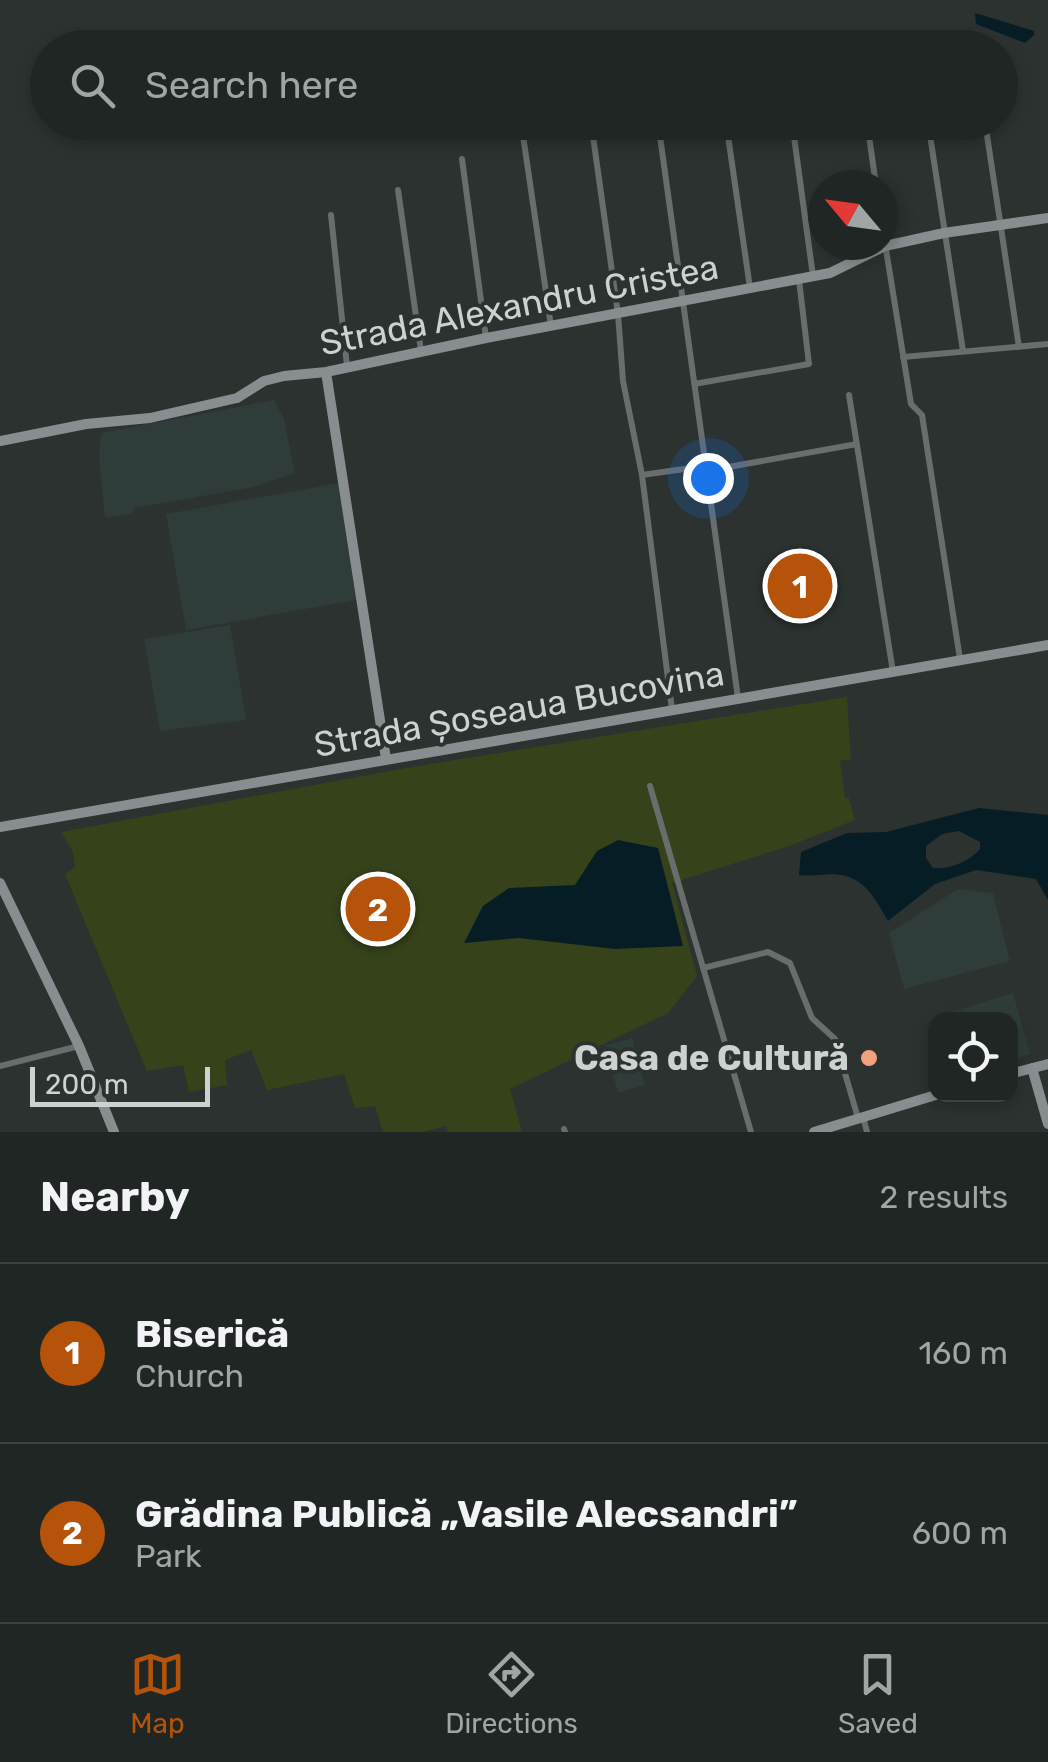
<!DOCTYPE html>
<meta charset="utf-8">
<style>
body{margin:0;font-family:Rubik,sans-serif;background:#2d3231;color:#f1f3f6}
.controls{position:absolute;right:30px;bottom:30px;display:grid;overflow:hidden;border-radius:20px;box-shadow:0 5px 15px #0003}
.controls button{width:90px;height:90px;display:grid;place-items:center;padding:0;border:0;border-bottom:2px solid #3d4341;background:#202624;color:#f1f3f6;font:50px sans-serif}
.compass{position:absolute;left:808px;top:170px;width:90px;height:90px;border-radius:50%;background:#202624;box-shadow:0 5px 15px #0003;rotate:299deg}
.scale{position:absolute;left:30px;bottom:25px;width:180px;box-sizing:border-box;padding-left:10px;border:5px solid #cdd2d1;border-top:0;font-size:28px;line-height:35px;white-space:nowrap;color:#cdd2d1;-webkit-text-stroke:8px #2b3230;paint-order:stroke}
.you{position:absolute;left:708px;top:478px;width:35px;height:35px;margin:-25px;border:8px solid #fff;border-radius:50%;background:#1a73e8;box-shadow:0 0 0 15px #1a73e833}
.badge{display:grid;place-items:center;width:65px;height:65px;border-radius:50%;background:#b45309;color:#fff;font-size:32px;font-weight:700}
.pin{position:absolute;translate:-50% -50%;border:5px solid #fff;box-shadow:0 2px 10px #0006}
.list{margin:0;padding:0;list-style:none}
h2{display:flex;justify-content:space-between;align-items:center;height:130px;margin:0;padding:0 40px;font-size:42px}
h2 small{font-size:32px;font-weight:400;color:#a2a5a6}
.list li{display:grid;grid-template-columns:65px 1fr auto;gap:30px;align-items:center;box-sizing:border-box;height:180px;padding:0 40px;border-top:2px solid #3d4341}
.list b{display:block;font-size:38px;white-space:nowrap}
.list p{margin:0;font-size:32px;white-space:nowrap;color:#a2a5a6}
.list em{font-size:32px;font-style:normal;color:#a2a5a6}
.icon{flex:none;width:55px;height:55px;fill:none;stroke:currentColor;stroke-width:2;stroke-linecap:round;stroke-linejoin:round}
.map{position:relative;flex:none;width:1048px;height:1132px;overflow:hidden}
.search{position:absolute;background:#202624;box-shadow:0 5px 15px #0003;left:30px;right:30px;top:30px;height:110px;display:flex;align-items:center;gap:25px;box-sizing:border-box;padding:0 35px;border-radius:55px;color:#a2a5a6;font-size:38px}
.sheet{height:490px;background:#202624}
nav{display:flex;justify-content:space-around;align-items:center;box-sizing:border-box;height:140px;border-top:2px solid #3d4341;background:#202624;font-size:28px;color:#a2a5a6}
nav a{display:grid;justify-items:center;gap:5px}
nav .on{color:#b45309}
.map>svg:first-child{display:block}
</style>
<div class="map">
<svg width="1048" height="1132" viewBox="0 0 1048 1132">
<rect width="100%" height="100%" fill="#2b3230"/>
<!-- built -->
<path fill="#2e3d39" d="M274 400 284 419 295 473 254 487 134 508 132 514 105 518 99 457 101 433Z
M339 483 356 600 186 630 166 514Z
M230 625 246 720 160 731 144 639Z
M958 889 993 893 1010 961 904 989 889 933Z
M1013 993 1030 1054 1011 1060 1010 1019H936L935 1031 932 1018Z
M632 1038 645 1085 618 1093 605 1046Z"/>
<!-- green -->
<path fill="#36431a" d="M847 697 851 759 840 761 845 798H849L855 820 789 846 672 883 697 976 668 1013 510 1089 522 1132H448L446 1126 422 1132H383L375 1106 355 1108 344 1074 267 1090 251 1050 225 1060 227 1085 189 1092 183 1065 147 1071 65 874 75 867 73 852 61 832 406 768Z"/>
<!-- water -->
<path fill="#061d26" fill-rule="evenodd" d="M975 13 1034 31V35L1025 43 976 24Z
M979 808 1048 815V900L1036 879 976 870 935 884 888 921C873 895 863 874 830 874 819 875 808 876 799 875L801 852 847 833 886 832ZM959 831 980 842V849C970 861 950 870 933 868L926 858V846L942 834Z
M618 840 658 848 683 946 615 949 519 938 464 943 483 906 509 888 575 885 597 851Z"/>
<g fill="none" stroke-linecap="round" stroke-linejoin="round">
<!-- street -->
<path stroke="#696d6d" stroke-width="6" d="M854 35 856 48
M915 42 916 48
M782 43V48
M521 122 551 326
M591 122 618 314 623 381 642 475 672 710
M658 122 738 698
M726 122 750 288
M792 122 813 276
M867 122 876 185
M928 122 963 351
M985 122 1019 347
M462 159 486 338
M398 190 421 351
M331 215 347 366
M883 231 911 404 922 415 960 659
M903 357 1048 344
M694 384 809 364 799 280
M849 395 893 672
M706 471 857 444
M642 475 705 466
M650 786 751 1132
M703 968 768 952 790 963 812 1018 835 1039 858 1118
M0 1066 79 1046
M863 1117 867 1132
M564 1129 565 1132"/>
<!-- secondary -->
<path stroke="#888e8f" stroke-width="10" d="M326 372 386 759
M0 441 86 424 150 418 237 398 264 381 284 376 326 372 486 338 830 273 885 246 944 233 1048 218
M0 827 1048 645
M0 883 79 1046 114 1132
M1032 1068 1048 1124
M1010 1074 1048 1064
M814 1132 939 1094"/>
</g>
<!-- markers -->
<circle fill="#f1a17c" stroke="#2b3230" stroke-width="4" cx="869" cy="1058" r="10"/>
<g text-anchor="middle" stroke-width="8" stroke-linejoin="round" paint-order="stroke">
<!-- street labels -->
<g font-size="35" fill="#cdd2d1" stroke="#2b3230">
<text transform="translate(519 305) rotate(-11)" y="12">Strada Alexandru Cristea</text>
<text transform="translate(519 709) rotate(-10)" y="12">Strada Șoseaua Bucovina</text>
</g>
<!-- poi labels -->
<g font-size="35" font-weight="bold" fill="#cdd2d1" stroke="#2b3230" text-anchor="end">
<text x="849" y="1070">Casa de Cultură</text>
</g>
</g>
</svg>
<div class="controls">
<button><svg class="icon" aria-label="locate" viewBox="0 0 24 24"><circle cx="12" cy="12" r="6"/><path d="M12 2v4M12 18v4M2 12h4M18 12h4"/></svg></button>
</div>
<svg class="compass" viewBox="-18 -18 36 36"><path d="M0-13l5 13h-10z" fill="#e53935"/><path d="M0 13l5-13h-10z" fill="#a2a5a6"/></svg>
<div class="scale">200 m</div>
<div class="you"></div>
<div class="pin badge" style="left:800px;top:586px">1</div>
<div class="pin badge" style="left:378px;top:909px">2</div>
<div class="search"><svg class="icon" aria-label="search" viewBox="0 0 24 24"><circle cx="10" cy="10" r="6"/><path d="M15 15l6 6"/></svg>Search here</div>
</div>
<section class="sheet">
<h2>Nearby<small>2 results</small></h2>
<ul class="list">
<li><span class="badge">1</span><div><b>Biserică</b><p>Church</p></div><em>160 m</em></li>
<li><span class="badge">2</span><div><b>Grădina Publică „Vasile Alecsandri”</b><p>Park</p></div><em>600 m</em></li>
</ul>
</section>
<nav>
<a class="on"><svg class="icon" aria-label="map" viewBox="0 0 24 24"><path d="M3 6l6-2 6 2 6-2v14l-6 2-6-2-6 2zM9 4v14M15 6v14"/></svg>Map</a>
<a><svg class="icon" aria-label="directions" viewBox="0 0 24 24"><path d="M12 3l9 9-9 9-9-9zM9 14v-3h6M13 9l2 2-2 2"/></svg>Directions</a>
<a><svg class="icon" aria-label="saved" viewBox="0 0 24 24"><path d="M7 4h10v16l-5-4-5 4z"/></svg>Saved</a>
</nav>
